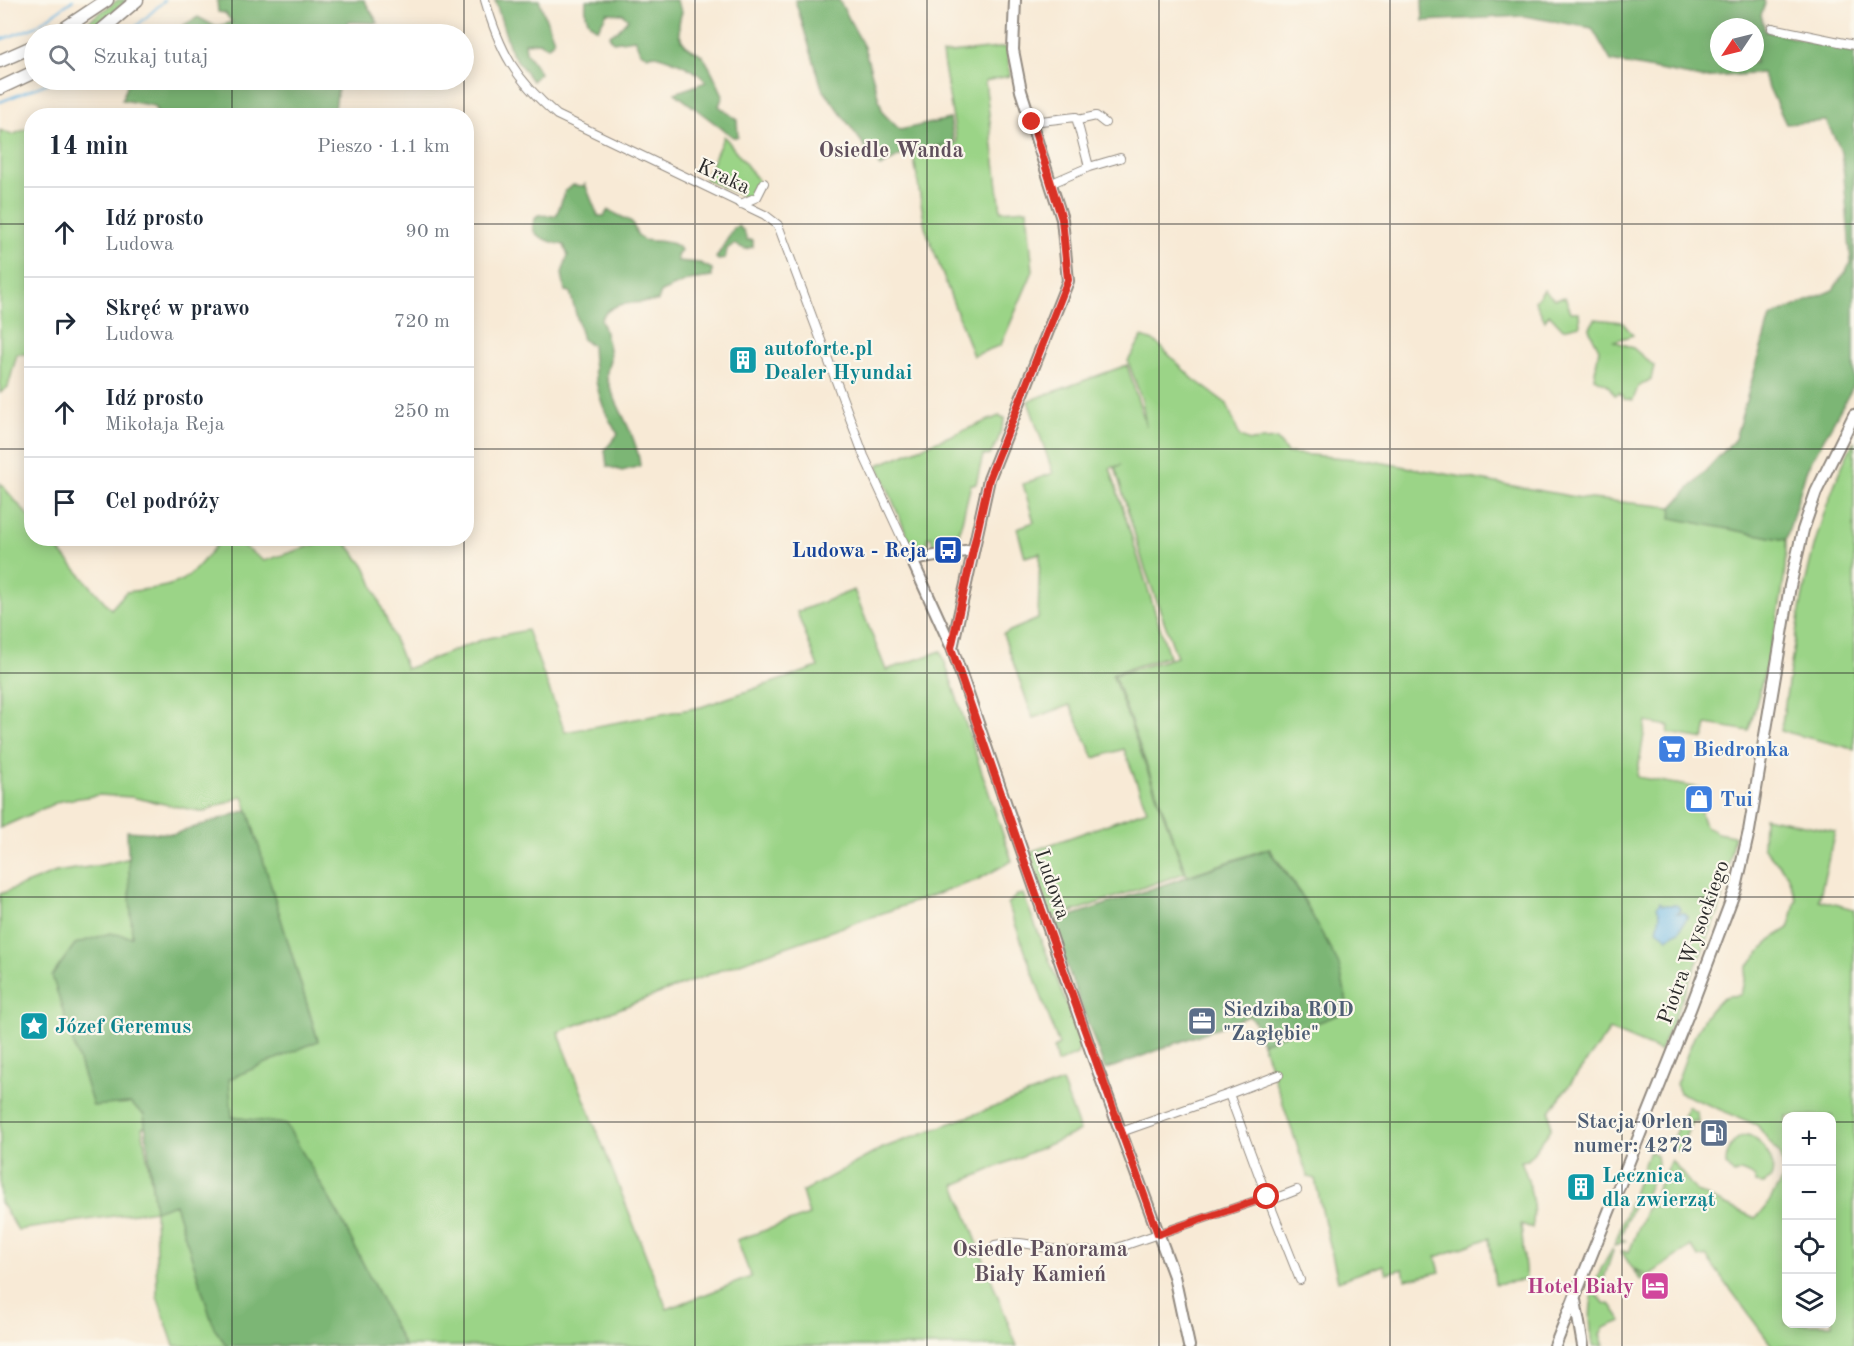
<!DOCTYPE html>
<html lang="pl">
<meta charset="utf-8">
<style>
body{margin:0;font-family:"Old Standard TT",serif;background:#f6f6f7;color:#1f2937}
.controls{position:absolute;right:18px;bottom:18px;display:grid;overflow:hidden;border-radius:12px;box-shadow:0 3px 15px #0003}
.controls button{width:54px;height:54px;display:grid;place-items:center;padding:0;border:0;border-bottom:2px solid #e0e1e3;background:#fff;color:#1f2937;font:30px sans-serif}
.compass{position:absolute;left:1710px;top:18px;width:54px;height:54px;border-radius:50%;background:#fff;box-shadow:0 3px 15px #0003;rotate:235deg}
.stop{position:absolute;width:18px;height:18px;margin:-14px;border:4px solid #d93025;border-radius:50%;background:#fff}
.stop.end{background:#d93025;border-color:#fff;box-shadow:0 2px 6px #0008}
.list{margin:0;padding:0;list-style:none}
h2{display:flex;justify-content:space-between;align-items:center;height:78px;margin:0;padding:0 24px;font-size:26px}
h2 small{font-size:20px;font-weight:400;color:#747a83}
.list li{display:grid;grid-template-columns:39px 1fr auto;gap:18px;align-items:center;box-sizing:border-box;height:90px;padding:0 24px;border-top:2px solid #e0e1e3}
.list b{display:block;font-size:22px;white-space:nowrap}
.list p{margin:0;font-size:20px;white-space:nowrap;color:#747a83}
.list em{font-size:20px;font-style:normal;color:#747a83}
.icon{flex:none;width:33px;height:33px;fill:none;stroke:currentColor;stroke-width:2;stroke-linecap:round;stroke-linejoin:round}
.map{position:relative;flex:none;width:1854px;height:1346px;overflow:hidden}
.search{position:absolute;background:#fff;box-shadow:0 3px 15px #0003;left:24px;top:24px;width:450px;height:66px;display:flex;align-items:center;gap:15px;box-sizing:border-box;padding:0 21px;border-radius:33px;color:#747a83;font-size:22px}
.panel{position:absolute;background:#fff;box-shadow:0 3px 15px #0003;left:24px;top:108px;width:450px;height:438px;border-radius:24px}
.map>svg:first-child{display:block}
</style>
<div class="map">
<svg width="1854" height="1346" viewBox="0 0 1854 1346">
<rect width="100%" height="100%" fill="#fbf7ec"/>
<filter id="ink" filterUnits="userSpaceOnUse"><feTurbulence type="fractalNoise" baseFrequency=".0167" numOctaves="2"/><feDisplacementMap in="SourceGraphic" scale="12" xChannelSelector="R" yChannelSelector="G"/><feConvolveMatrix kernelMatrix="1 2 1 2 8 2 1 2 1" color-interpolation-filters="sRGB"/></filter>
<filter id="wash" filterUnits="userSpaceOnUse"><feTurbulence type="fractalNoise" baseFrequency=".008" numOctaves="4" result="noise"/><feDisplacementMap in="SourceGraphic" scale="24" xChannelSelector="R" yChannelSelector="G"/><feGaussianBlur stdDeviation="1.35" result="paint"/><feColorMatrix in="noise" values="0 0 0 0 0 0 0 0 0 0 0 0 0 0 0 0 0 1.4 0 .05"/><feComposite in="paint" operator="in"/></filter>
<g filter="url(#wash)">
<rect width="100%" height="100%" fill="#f8ead6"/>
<!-- green -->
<path fill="#9bd487" stroke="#638059" stroke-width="1.5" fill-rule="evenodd" d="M118 0H127L84 34H71Z
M1007 47 1010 76 985 81 1001 211 1027 209 1033 271 1001 345 973 356 925 227 913 152 957 143 942 54Z
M29 128 32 130 31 354H17L8 387 0 393V130L12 135Z
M724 136 758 180 756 193 746 198 705 179Z
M1544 290 1554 299 1565 297 1571 312H1579L1580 325 1563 329 1549 314 1545 321 1535 301Z
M1595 319 1622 322 1633 335 1614 341 1633 348 1654 366 1651 379 1638 387 1633 400 1624 399 1620 393 1615 395 1607 384 1594 378 1599 349 1589 329Z
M1142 337 1156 342 1192 378 1227 404 1240 437 1250 441 1277 439 1287 453 1367 460 1581 498 1672 507V518L1786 540C1787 600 1764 673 1749 731L1707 724 1704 739 1668 733 1669 726 1646 722 1637 777 1705 789 1701 814 1705 826 1717 833 1734 836 1719 911 1660 1051 1610 1030 1550 1111 1551 1129 1528 1160 1521 1161C1529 1180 1537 1208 1532 1228L1521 1224 1526 1280 1495 1284 1489 1238 1436 1257 1440 1272 1405 1280 1403 1269 1386 1273 1383 1265 1338 1281 1315 1179 1308 1177 1262 1043 1337 1014 1338 966 1300 892 1269 848 1187 876 1114 675 1177 657 1144 566 1115 467 1121 465 1110 468 1169 656 1112 674 1185 873 1049 920 1027 853 1147 810 1124 749 1094 758 1070 705 1033 718 1003 634 1038 619 1040 553 1025 557 1017 528 1034 522 1023 484 1053 473 1028 401 1127 365 1146 426 1142 401 1128 361Z
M999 416 1005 418 998 440 990 455H983L976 484H971L956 546 934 551 931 536 927 538 930 553 919 554 911 545 878 465Z
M1854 441V749L1781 731C1796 630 1807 532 1854 441Z
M0 483 31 519 32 538 49 539 111 609 126 592C185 585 184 585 221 539L236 541 264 561 332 539H343L366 568 406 669 484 639 527 630 565 732 701 707 818 667 797 612 854 590 886 670 941 651 1012 861 977 880 737 964 558 1032 667 1309 751 1277 737 1240 809 1215 802 1192 883 1148 1062 1082 1080 1131 955 1185 1017 1346H404L340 1217 286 1125 232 1117 215 1085 142 1128 156 1210 175 1203 214 1328 227 1346H174L157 1296 155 1210 18 1230 0 1202V894L56 872 102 865 167 849 215 1084 318 1040 243 796 203 812 131 797 99 795 60 801 0 828Z
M1764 817 1835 831 1819 900 1854 909V1346H1772L1706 1256 1699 1258 1691 1246 1641 1281 1634 1271 1640 1272 1641 1277 1645 1274 1632 1268 1621 1251 1629 1252 1646 1209 1651 1205 1657 1207 1661 1196 1656 1192 1671 1160 1697 1192 1755 1218 1765 1209 1785 1174 1779 1154 1757 1125 1680 1093 1676 1084C1687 1057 1697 1015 1723 998 1728 995 1735 996 1741 995L1747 967 1770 940 1789 928 1796 899 1787 874 1763 847ZM1786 1116H1832V1324H1786Z
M1023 894 1080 1038 1081 1044 1077 1054 1057 1063 1054 1048 1059 1045 1008 904 1017 895Z
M1688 1106 1697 1112 1698 1122 1692 1121 1683 1142 1687 1148 1681 1152 1673 1149 1671 1142Z
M1749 1135C1763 1143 1778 1162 1771 1178L1764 1184 1755 1183V1177L1741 1171 1734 1174 1726 1165C1726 1151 1734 1135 1749 1135Z
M1649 1151 1657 1156 1658 1163 1645 1196 1637 1195 1620 1238 1626 1241 1614 1245Z
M1612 1249 1613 1251 1601 1287 1596 1292 1604 1303 1611 1305 1622 1321 1604 1328 1600 1334 1604 1346H1593C1586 1309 1592 1281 1612 1249Z"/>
<!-- forest -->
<path fill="#7cb674" stroke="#547050" stroke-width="1.5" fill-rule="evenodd" d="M217 0H364L378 23 347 22V34H168L198 17 216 27 232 22 225 13 218 12Z
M495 0H539L554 40 548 47 539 42 525 43 526 52 540 73 532 81 511 52Z
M586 0H676L682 12C677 26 677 41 691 49 696 52 700 52 703 57 711 67 717 83 723 95L719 106 737 120 738 137H733L675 93 706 82C695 67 670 59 652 54L648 56 640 52 635 39 613 42 609 35 617 31 628 19 623 14 607 13 598 29C585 23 585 12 586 0Z
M795 0H839L864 47 883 113 900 130 950 119 954 143 907 152 880 167 822 88Z
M1422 0H1764L1765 4 1761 15 1765 31 1854 52V385L1806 471 1786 540 1671 518 1672 507 1735 439 1770 317 1833 290 1851 263 1842 152 1826 121 1786 124 1762 73 1701 78 1611 61 1592 28 1524 16 1423 21ZM1719 27H1755V63H1719Z
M129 80H339L334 116 158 115 154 106 122 100Z
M585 184 598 216H604L608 210 632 222 637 234 643 240C657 242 672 239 681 250L677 256 678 261 700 263 712 269V277L689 280 661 292 658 301C638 304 612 299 601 319 604 331 609 343 610 356 611 363 605 370 607 378 616 409 637 434 640 466L622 471 607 466 605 450 618 434C600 409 593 375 592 345L583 340 570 292 565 291 562 273 568 255 564 245C549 242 521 234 538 215L556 216 566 190 573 185 583 186Z
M738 226 744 231 747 240H753V247L745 249 734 244 727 249 725 259 718 260 716 258 734 228Z
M248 810 318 1041 229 1079 232 1117 286 1124 340 1217 404 1346H227L214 1328 175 1204 155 1211 144 1115 130 1103 93 1106 52 976 75 944 110 933 132 937 127 831 174 834Z
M1268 849 1300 893 1339 965 1349 1011 1262 1043 1254 1021 1249 1016 1105 1070 1051 923Z"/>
<!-- water -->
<path fill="#6cb8e6" stroke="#4c7288" stroke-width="1.5" d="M1660 902 1662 905H1677L1681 910 1677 913H1685L1688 916 1679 931 1668 938 1657 930 1660 915 1657 907Z"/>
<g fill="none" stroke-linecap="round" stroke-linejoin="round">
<!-- stream -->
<path stroke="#6cb8e6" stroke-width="2" d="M128 34 165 0
M0 40 35 27 73 0
M0 102 56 80"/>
</g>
</g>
<g filter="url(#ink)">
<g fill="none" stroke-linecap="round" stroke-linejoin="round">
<!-- street casing -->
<g stroke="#928a80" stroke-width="10">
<path id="street" d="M485 0C500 52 515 79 557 115L765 215 778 225 864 456 912 560
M1772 28 1854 45
M1078 120 1096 116 1105 123
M1032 122 1076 117 1089 167
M1052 183 1089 167 1120 158
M741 204 757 197 764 183
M1229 1094 1279 1075
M1267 1197 1300 1280
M1269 1201 1297 1190
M995 1245C1019 1240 1028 1244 1051 1249 1072 1253 1093 1252 1114 1249L1267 1197 1229 1094 1121 1132"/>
</g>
<!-- secondary casing -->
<g stroke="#928a80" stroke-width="14">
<path id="secondary" d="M971 550 912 560 952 648 1093 1057 1174 1276 1189 1346
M952 648 989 479 1068 281 1062 219 1021 91 1013 50 1015 0
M1575 1300 1583 1346
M1555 1346 1691 1007 1736 888 1749 831 1790 586 1803 530 1816 492 1854 415"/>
</g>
<!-- primary casing -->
<g stroke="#928a80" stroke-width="15">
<path id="primary" d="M56 34 107 0
M97 34 137 0
M0 61 34 46
M0 88 34 72"/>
</g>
<!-- street -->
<use href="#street" stroke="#fff" stroke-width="8"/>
<!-- secondary -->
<use href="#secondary" stroke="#fff" stroke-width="10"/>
<!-- primary -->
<use href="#primary" stroke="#fff" stroke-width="12"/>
</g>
</g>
<g fill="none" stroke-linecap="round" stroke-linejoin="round" filter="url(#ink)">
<!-- route -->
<path stroke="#d93025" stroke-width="8" d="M1032 122 1062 219 1068 280 989 479 951 648 1025 863 1158 1234 1267 1197"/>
</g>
<!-- grid -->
<path fill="none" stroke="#2b2b2b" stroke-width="1.5" stroke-opacity="0.55" d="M232 0V34M464 0V34M695 0V1346M927 0V1346M1159 0V1346M1390 0V1346M1622 0V1346M464 34V80M232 80V116M464 80V116M0 224H32M466 224H1854M0 449H32M466 449H1854M232 538V1346M464 538V1346M0 673H1854M0 897H1854M0 1122H1786M1832 1122H1854"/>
<!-- icons -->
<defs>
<g id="building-square" transform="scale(1.5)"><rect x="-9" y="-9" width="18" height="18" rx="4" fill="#0f9aa8" stroke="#fbf7ec"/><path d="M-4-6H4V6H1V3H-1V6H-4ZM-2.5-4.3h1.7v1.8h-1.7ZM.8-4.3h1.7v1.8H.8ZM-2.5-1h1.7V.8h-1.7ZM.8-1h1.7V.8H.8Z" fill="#fff"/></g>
<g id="bus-square" transform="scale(1.5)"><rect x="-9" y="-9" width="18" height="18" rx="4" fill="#1a4fb4" stroke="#fbf7ec"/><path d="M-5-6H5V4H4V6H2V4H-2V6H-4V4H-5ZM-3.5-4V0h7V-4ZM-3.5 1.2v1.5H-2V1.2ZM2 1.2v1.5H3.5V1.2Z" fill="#fff"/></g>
<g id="supermarket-square" transform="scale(1.5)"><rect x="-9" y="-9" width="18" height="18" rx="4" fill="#3f7fe0" stroke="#fbf7ec"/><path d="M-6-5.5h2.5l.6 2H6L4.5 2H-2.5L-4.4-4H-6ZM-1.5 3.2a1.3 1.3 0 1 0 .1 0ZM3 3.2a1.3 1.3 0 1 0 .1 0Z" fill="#fff"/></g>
<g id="shop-square" transform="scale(1.5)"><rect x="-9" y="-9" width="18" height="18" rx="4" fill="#3f7fe0" stroke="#fbf7ec"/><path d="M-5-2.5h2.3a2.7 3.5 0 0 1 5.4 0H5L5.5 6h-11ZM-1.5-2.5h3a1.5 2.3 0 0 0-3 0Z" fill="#fff"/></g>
<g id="office-square" transform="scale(1.5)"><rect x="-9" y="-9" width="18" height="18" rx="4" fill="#5c6f8a" stroke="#fbf7ec"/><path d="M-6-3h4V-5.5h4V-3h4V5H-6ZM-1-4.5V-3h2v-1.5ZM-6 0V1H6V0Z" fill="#fff"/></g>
<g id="sight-square" transform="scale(1.5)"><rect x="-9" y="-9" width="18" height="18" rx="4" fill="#0f9aa8" stroke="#fbf7ec"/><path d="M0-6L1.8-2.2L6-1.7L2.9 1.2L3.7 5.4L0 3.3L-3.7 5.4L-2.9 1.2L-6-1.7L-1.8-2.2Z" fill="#fff"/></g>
<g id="fuel-square" transform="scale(1.5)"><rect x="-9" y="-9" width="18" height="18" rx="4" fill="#5c6f8a" stroke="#fbf7ec"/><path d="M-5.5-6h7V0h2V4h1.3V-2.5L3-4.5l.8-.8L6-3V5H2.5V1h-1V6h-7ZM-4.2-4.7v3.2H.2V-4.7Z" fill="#fff"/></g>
<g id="hotel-square" transform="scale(1.5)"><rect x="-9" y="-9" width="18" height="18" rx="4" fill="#d1479c" stroke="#fbf7ec"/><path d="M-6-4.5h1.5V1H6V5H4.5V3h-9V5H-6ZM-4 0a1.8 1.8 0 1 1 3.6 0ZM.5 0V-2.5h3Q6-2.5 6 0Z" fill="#fff"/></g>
</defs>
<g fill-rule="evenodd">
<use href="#building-square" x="743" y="360"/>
<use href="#bus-square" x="948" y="550"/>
<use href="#supermarket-square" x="1672" y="749"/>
<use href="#shop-square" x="1699" y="799"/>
<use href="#office-square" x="1202" y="1021"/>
<use href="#sight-square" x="34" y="1026"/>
<use href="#fuel-square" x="1714" y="1133"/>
<use href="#building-square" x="1581" y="1187"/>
<use href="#hotel-square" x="1655" y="1286"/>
</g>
<g text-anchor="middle" stroke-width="4.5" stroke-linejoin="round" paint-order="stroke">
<!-- street labels -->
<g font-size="21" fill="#2b2b2b" stroke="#fbf7ec">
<text transform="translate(724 176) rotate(25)" y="7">Kraka</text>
<text transform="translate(1053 884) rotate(71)" y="7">Ludowa</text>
<text transform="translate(1693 942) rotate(-70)" y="7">Piotra Wysockiego</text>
</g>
<!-- culture labels -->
<g font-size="21" font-weight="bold" fill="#0d838f" stroke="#fbf7ec" text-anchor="start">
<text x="764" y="355">autoforte.pl<tspan x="764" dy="24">Dealer Hyundai</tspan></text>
<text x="55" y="1033">Józef Geremus</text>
<text x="1602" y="1182">Lecznica<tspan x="1602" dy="24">dla zwierząt</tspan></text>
</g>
<!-- transit labels -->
<g font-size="21" font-weight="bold" fill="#164399" stroke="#fbf7ec" text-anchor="end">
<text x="927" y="557">Ludowa - Reja</text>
</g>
<!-- shop labels -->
<g font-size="21" font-weight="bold" fill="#366cbe" stroke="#fbf7ec" text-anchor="start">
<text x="1693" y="756">Biedronka</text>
<text x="1720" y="806">Tui</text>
</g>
<!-- service labels -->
<g font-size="21" font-weight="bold" fill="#4e5e75" stroke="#fbf7ec" text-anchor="start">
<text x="1223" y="1016">Siedziba ROD<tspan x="1223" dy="24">"Zagłębie"</tspan></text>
<text x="1693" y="1128" text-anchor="end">Stacja Orlen<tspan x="1693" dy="24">numer: 4272</tspan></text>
</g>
<!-- hotel labels -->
<g font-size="21" font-weight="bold" fill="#b23c85" stroke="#fbf7ec" text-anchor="end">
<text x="1634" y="1293">Hotel Biały</text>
</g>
<!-- neighbourhood labels -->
<g font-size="22" font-weight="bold" fill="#60505d" stroke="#fbf7ec">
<text x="891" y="157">Osiedle Wanda</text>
<text x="1040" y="1256">Osiedle Panorama<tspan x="1040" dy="25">Biały Kamień</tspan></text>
</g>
</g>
</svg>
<div class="controls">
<button>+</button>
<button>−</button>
<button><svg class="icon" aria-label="locate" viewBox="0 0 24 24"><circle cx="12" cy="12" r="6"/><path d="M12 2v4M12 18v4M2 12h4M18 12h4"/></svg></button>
<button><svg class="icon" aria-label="layers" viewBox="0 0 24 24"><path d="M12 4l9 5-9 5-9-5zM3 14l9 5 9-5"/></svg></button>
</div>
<svg class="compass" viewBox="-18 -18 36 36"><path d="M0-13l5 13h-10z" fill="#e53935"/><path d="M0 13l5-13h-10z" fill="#747a83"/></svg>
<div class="stop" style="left:1267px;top:1197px"></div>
<div class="stop end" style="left:1032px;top:122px"></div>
<div class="search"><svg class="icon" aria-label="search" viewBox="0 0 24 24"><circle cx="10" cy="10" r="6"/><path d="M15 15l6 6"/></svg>Szukaj tutaj</div>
<section class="panel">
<h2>14 min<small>Pieszo · 1.1 km</small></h2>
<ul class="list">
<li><svg class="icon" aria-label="ahead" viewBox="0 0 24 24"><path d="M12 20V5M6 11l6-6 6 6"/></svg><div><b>Idź prosto</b><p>Ludowa</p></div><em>90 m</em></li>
<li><svg class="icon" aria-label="right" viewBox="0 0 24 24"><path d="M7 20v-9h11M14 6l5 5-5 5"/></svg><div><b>Skręć w prawo</b><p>Ludowa</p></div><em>720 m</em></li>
<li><svg class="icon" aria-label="ahead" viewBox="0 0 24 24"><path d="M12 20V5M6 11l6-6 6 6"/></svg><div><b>Idź prosto</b><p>Mikołaja Reja</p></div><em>250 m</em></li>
<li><svg class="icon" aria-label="arrive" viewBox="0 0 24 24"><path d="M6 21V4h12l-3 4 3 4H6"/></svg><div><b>Cel podróży</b></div></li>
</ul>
</section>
</div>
